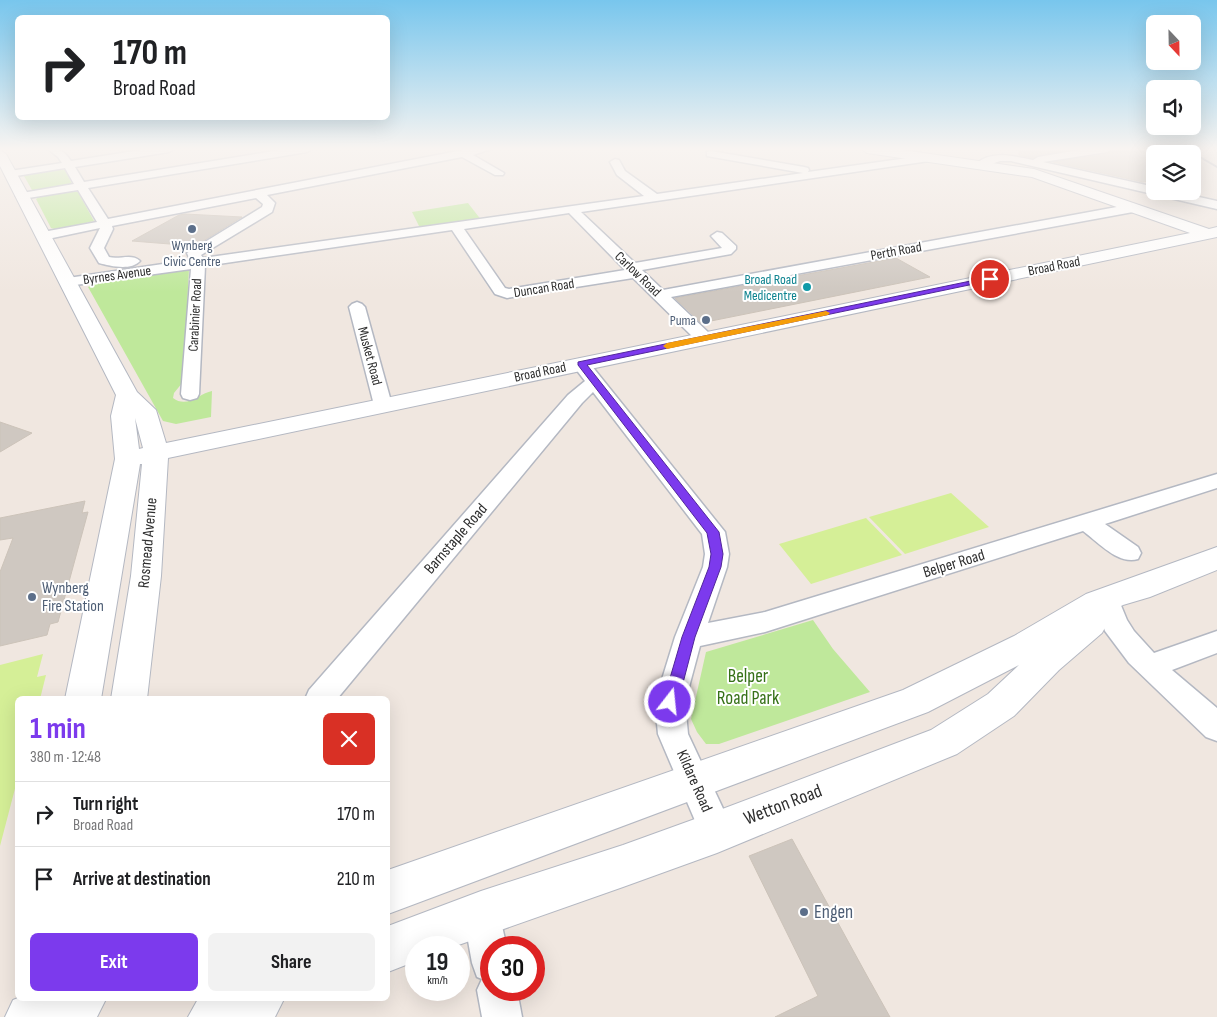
<!DOCTYPE html>
<meta charset="utf-8">
<style>
body{margin:0;font-family:"Sofia Sans Condensed",sans-serif;background:#f2f2f2;color:#202124;height:100vh;display:flex;flex-direction:column;font-size:19px;white-space:nowrap}
*{box-sizing:border-box;margin:0}
p{font-size:16px;color:#757577}
.icon{flex:none;width:28px;height:28px;fill:none;stroke:currentColor;stroke-width:2;stroke-linecap:round;stroke-linejoin:round}
.map{position:relative;flex:1;overflow:hidden}
.drawer{position:absolute;left:15px;top:696px;width:375px;height:305px;display:flex;flex-direction:column;background:#fff;border-radius:8px;box-shadow:0 5px 20px #0002}
.drawer>*{flex:none}
.hud{position:absolute;left:15px;top:15px;width:375px;height:105px;border-radius:8px;box-shadow:0 5px 20px #0002;background:#fff;color:#202124;overflow:hidden}
.needle{width:32px;rotate:158deg}
.buttons{position:absolute;left:1146px;top:15px;display:grid;gap:10px}
.buttons a{display:grid;place-items:center;width:55px;height:55px;border-radius:8px;background:#fff;box-shadow:0 5px 20px #0002;font-size:25px}
.speed{position:absolute;left:405px;top:936px;display:flex;gap:10px;font-size:25px;font-weight:700;text-align:center}
.speed>*{display:grid;place-content:center;width:65px;height:65px;border-radius:50%;background:#fff;box-shadow:0 5px 20px #0002;line-height:1}
.speed small{font-size:12px;font-weight:400}
.speed .limit{border:8px solid #d22;background:#fff;color:#111}
.pin{position:absolute;display:grid;place-items:center;width:42px;height:42px;color:#fff;margin:-21px;border:2px solid #fff;border-radius:50%;box-shadow:0 1px 5px #0007}
.me{position:absolute;width:55px;margin:-28px;rotate:16deg;stroke-linejoin:round;filter:drop-shadow(0 0 4px #0008)}
.turn{display:flex;align-items:center;gap:18px;height:105px;padding:0 15px;font-size:22px}
.turn .icon{width:65px;height:65px;stroke-width:2.5}
.turn b{display:block;font-size:35px;line-height:42px}
.round{display:grid;place-items:center;flex:none;width:52px;height:52px;border-radius:8px;background:#f2f2f2}
.headline{display:flex;align-items:center;justify-content:space-between;height:85px;padding:0 15px}
h1{font-size:30px;font-weight:700;line-height:38px;color:#7c3aed}
.button{display:flex;gap:10px;margin-top:auto;padding:10px 15px}
.button a{flex:1;height:58px;border-radius:8px;background:#7c3aed;color:#fff;font-size:20px;font-weight:700;line-height:58px;text-align:center}
.button a+a{background:#f2f2f2;color:#202124}
ul{padding:0;list-style:none}
li{display:flex;align-items:center;gap:15px;height:65px;padding:0 15px;border-top:1px solid #e0e0e0}
li div{flex:1}
li b{display:block;font-size:19px}
li em{font-style:normal}
.map>svg:first-child{display:block}
.green{fill:#bfe89b}
.pitch{fill:#d5ef97}
.building{fill:#cfc8c1;stroke:#ccc3b9}
.lines{fill:none;stroke-linecap:round;stroke-linejoin:round}
.street-casing{stroke:#b4b8c2;stroke-width:3}
.secondary-casing{stroke:#b4b8c2;stroke-width:2}
.street{fill:#fff;fill-rule:evenodd}
.secondary{fill:#fff;fill-rule:evenodd}
.rail{stroke:#a2a8b9;stroke-width:2}
.route{fill:#7c3aed;stroke:#51269a}
.slow{fill:#f59e0b}
.service-dot{fill:#5c6f8a;stroke:#fff;stroke-width:2}
.culture-dot{fill:#0f9aa8;stroke:#fff;stroke-width:2}
.labels{text-anchor:middle;dominant-baseline:central;stroke-width:4;stroke-linejoin:round;paint-order:stroke}
.far-service-label{font-size:14px;fill:#4e5e75;stroke:#fff}
.far-street-label{font-size:14px;fill:#2e2e2e;stroke:#fff}
.far-culture-label{font-size:14px;fill:#0d838f;stroke:#fff;text-anchor:end}
.street-label{font-size:16px;fill:#2e2e2e;stroke:#fff}
.service-label{font-size:16px;fill:#4e5e75;stroke:#fff;text-anchor:start}
.near-park-label{font-size:19px;fill:#367118;stroke:#fff}
.near-street-label{font-size:19px;fill:#2e2e2e;stroke:#fff}
.near-service-label{font-size:19px;fill:#4e5e75;stroke:#fff;text-anchor:start}
</style>
<div class="map">
<svg width="1217" height="1017" viewBox="0 0 1217 1017">
<rect width="100%" height="100%" fill="#f0e7e0"/>
<path class="green" d="M53,169L65,170L72,184L36,191L32,190L24,176Z
M66,191L78,192L94,221L58,230L51,228L36,199L40,196Z
M468,203L482,221L421,230L412,212Z
M189,269L183,382L174,393L173,398C187,409 200,393 212,391L211,417L176,424L163,421L88,287L99,281Z
M813,620L833,649L870,692L719,744H706L697,732L691,719L706,652Z"/>
<path class="pitch" d="M951,493L989,527L905,554L869,517Z
M866,518L902,555L811,584L779,544Z
M43,654L37,677L46,675L40,699H18L17,781L0,846V665Z"/>
<path class="building" d="M1019,150H1071L1038,155L1033,158L1019,155Z
M1114,150H1155V180L1143,182L1053,162L1107,154Z
M185,214L242,217L195,246L132,241L179,215Z
M896,258L930,277L701,323L675,298Z
M0,422L32,433L0,452Z
M85,501L82,513L88,512L58,622L50,624L47,635L0,646V572L13,538L0,540V518Z
M792,839L866,974L890,1017H775L818,996L749,856Z"/>
<g class="lines">
<defs>
<path id="street" d="M48,149C61,149 64,151 71,161L147,149H174L169,152L75,167L84,182L286,149H312L307,152L88,188L108,219L468,149H491L473,155L504,173L503,175H495L462,157L267,195L275,203L272,212L201,255L203,258L644,196L617,175L610,162L615,159L619,160L625,171L657,194L803,173L707,156V152L711,151L804,167L808,168L809,170L808,172L929,155L934,158L929,161L581,212L635,263L722,248L711,236L717,232L722,233L736,246V249L731,254L642,270L663,290L1133,204L1139,208L1133,212L671,297L710,334L712,338L710,342H698L633,278L507,298L495,294L452,230L205,266L199,394L197,398L190,400L183,398L181,394L191,269L68,286L63,285L61,282L63,279L68,278L190,260L187,253L262,207L263,204L256,198L112,226L113,229L104,248L109,257C119,260 132,253 140,261C131,271 110,266 99,263L90,248L100,228L43,240L37,236L43,232L97,222L78,190L22,199L16,196L22,193L74,184L65,168L10,177L5,174L10,171L62,163L58,157ZM569,213L625,270L509,289L505,288L464,229Z
M1085,149H1112L1107,152L1043,162L1155,187V191H1172L1217,201V209L1011,161H1000L980,168L975,165C990,150 1014,156 1033,160L1038,157Z
M357,302L362,304L365,307L392,405L390,409L383,411L376,409L374,405L349,307L352,304Z
M581,359L587,360L725,532L729,554L727,567L708,623L765,612L1217,474V488L1105,524L1138,547L1141,553L1138,559C1118,565 1098,542 1083,531L765,632L700,646L685,702L688,734L734,832L729,844L717,849L705,844L658,734L655,702L675,637L703,567L705,554L702,534L593,392L582,403L337,699H305L309,690L568,395L585,381L572,364L575,360Z
M1111,600L1120,603L1127,620L1134,631L1154,653L1217,631V653L1172,670L1217,708V741L1206,737L1129,663L1105,631L1098,610L1102,603Z
M481,895L494,900L499,913L507,948H491V990H517L522,1017H482L477,990L482,979L477,977L472,963L463,913L468,900Z"/>
<path id="secondary" d="M861,149H896L1034,169L1209,229L1217,227V237L168,458L161,576L147,699H111L131,576L142,464H140L101,699H65L115,459L111,416L116,395L0,166V150L6,154L137,392L156,410L166,443L1190,233L1032,177L867,153ZM135,418L143,448L139,449Z
M1217,547V570L1150,597L1123,605L1103,615L1107,624L1102,633L1059,670L1014,716L957,754L717,853L623,887L450,948H416V961L388,972V926L481,891L623,845L717,811L931,730L988,694L1019,665L928,712L388,914V870L903,690L1014,636L1086,594Z
M18,998V999H106L97,1017H5L13,1000Z
M198,999H284L275,1017H188Z"/>
</defs>
<use href="#street" class="street-casing"/>
<use href="#secondary" class="secondary-casing"/>
<use href="#street" class="street"/>
<use href="#secondary" class="secondary"/>
<path class="rail" d="M1173,149L1181,154
M1186,149L1217,167"/>
</g>
<linearGradient id="sky" x2="0" y2="1"><stop stop-color="#78c6ed"/><stop offset="0.51" stop-color="#f8f4f1"/><stop offset="1" stop-color="#f8f4f1" stop-opacity="0"/></linearGradient>
<rect width="1217" height="292" fill="url(#sky)"/>
<path class="route" d="M990,277L994,279L993,280L587,365L719,532L723,554L721,567L695,637L678,702L675,707L670,709L665,707L663,702L682,637L709,567L711,554L707,533L578,365V362Z"/>
<path class="slow" d="M826,311L830,313L828,315L667,349L663,346L667,343Z"/>
<g class="service-dot">
<circle cx="192" cy="229" r="5"/>
<circle cx="706" cy="320" r="5"/>
<circle cx="32" cy="597" r="5"/>
<circle cx="804" cy="912" r="5"/>
</g>
<circle class="culture-dot" cx="807" cy="287" r="5"/>
<g class="labels">
<g class="far-service-label">
<text x="192" y="245">Wynberg<tspan x="192" dy="16">Civic Centre</tspan></text>
<text x="696" y="320" text-anchor="end">Puma</text>
</g>
<g class="far-street-label">
<text transform="translate(896 251) rotate(-10)">Perth Road</text>
<text transform="translate(1054 266) rotate(-11)">Broad Road</text>
<text transform="translate(638 274) rotate(44)">Carlow Road</text>
<text transform="translate(117 275) rotate(-8)">Byrnes Avenue</text>
<text transform="translate(544 288) rotate(-9)">Duncan Road</text>
<text transform="translate(195 315) rotate(-87)">Carabinier Road</text>
<text transform="translate(370 356) rotate(75)">Musket Road</text>
<text transform="translate(540 372) rotate(-12)">Broad Road</text>
</g>
<g class="far-culture-label">
<text x="797" y="279">Broad Road<tspan x="797" dy="16">Medicentre</tspan></text>
</g>
<g class="street-label">
<text transform="translate(456 539) rotate(-49)">Barnstaple Road</text>
<text transform="translate(148 543) rotate(-85)">Rosmead Avenue</text>
<text transform="translate(954 564) rotate(-17)">Belper Road</text>
<text transform="translate(694 781) rotate(66)">Kildare Road</text>
</g>
<g class="service-label">
<text x="42" y="588">Wynberg<tspan x="42" dy="18">Fire Station</tspan></text>
</g>
<g class="near-park-label">
<text x="748" y="676">Belper<tspan x="748" dy="22">Road Park</tspan></text>
</g>
<g class="near-street-label">
<text transform="translate(783 805) rotate(-21)">Wetton Road</text>
</g>
<g class="near-service-label">
<text x="814" y="912">Engen</text>
</g>
</g>
</svg>
<div class="buttons">
<a><svg class="needle" viewBox="-14 -14 28 28"><path d="M0-13l5 13h-10z" fill="#e53935"/><path d="M0 13l5-13h-10z" fill="#757577"/></svg></a>
<a><svg class="icon" aria-label="sound" viewBox="0 0 24 24"><path d="M4 9h4l5-4v14l-5-4H4zM17 9q2 3 0 6"/></svg></a>
<a><svg class="icon" aria-label="layers" viewBox="0 0 24 24"><path d="M12 4l9 5-9 5-9-5zM3 14l9 5 9-5"/></svg></a>
</div>
<div class="speed"><div>19<small>km/h</small></div><div class="limit">30</div></div>
<div class="pin" style="left:990px;top:279px;background:#d93025"><svg class="icon" aria-label="arrive" viewBox="0 0 24 24"><path d="M6 21V4h12l-3 4 3 4H6"/></svg></div>
<svg class="me" style="left:670px;top:702px" viewBox="-20 -20 40 40"><circle r="17" fill="#7c3aed" stroke="#fff" stroke-width="3"/><path d="M0-11L8 9 0 5-8 9z" fill="#fff"/></svg>
<div class="hud">
<div class="turn"><svg class="icon" aria-label="right" viewBox="0 0 24 24"><path d="M7 20v-9h11M14 6l5 5-5 5"/></svg><div><b>170 m</b>Broad Road</div></div>
</div>
<section class="drawer">
<div class="headline"><div><h1>1 min</h1><p>380 m · 12:48</p></div><a class="round" style="background:#d93025;color:#fff"><svg class="icon" aria-label="close" viewBox="0 0 24 24"><path d="M6 6l12 12M18 6L6 18"/></svg></a></div>
<ul>
<li><svg class="icon" aria-label="right" viewBox="0 0 24 24"><path d="M7 20v-9h11M14 6l5 5-5 5"/></svg><div><b>Turn right</b><p>Broad Road</p></div><em>170 m</em></li>
<li><svg class="icon" aria-label="arrive" viewBox="0 0 24 24"><path d="M6 21V4h12l-3 4 3 4H6"/></svg><div><b>Arrive at destination</b></div><em>210 m</em></li>
</ul>
<div class="button"><a>Exit</a><a>Share</a></div>
</section>
</div>
